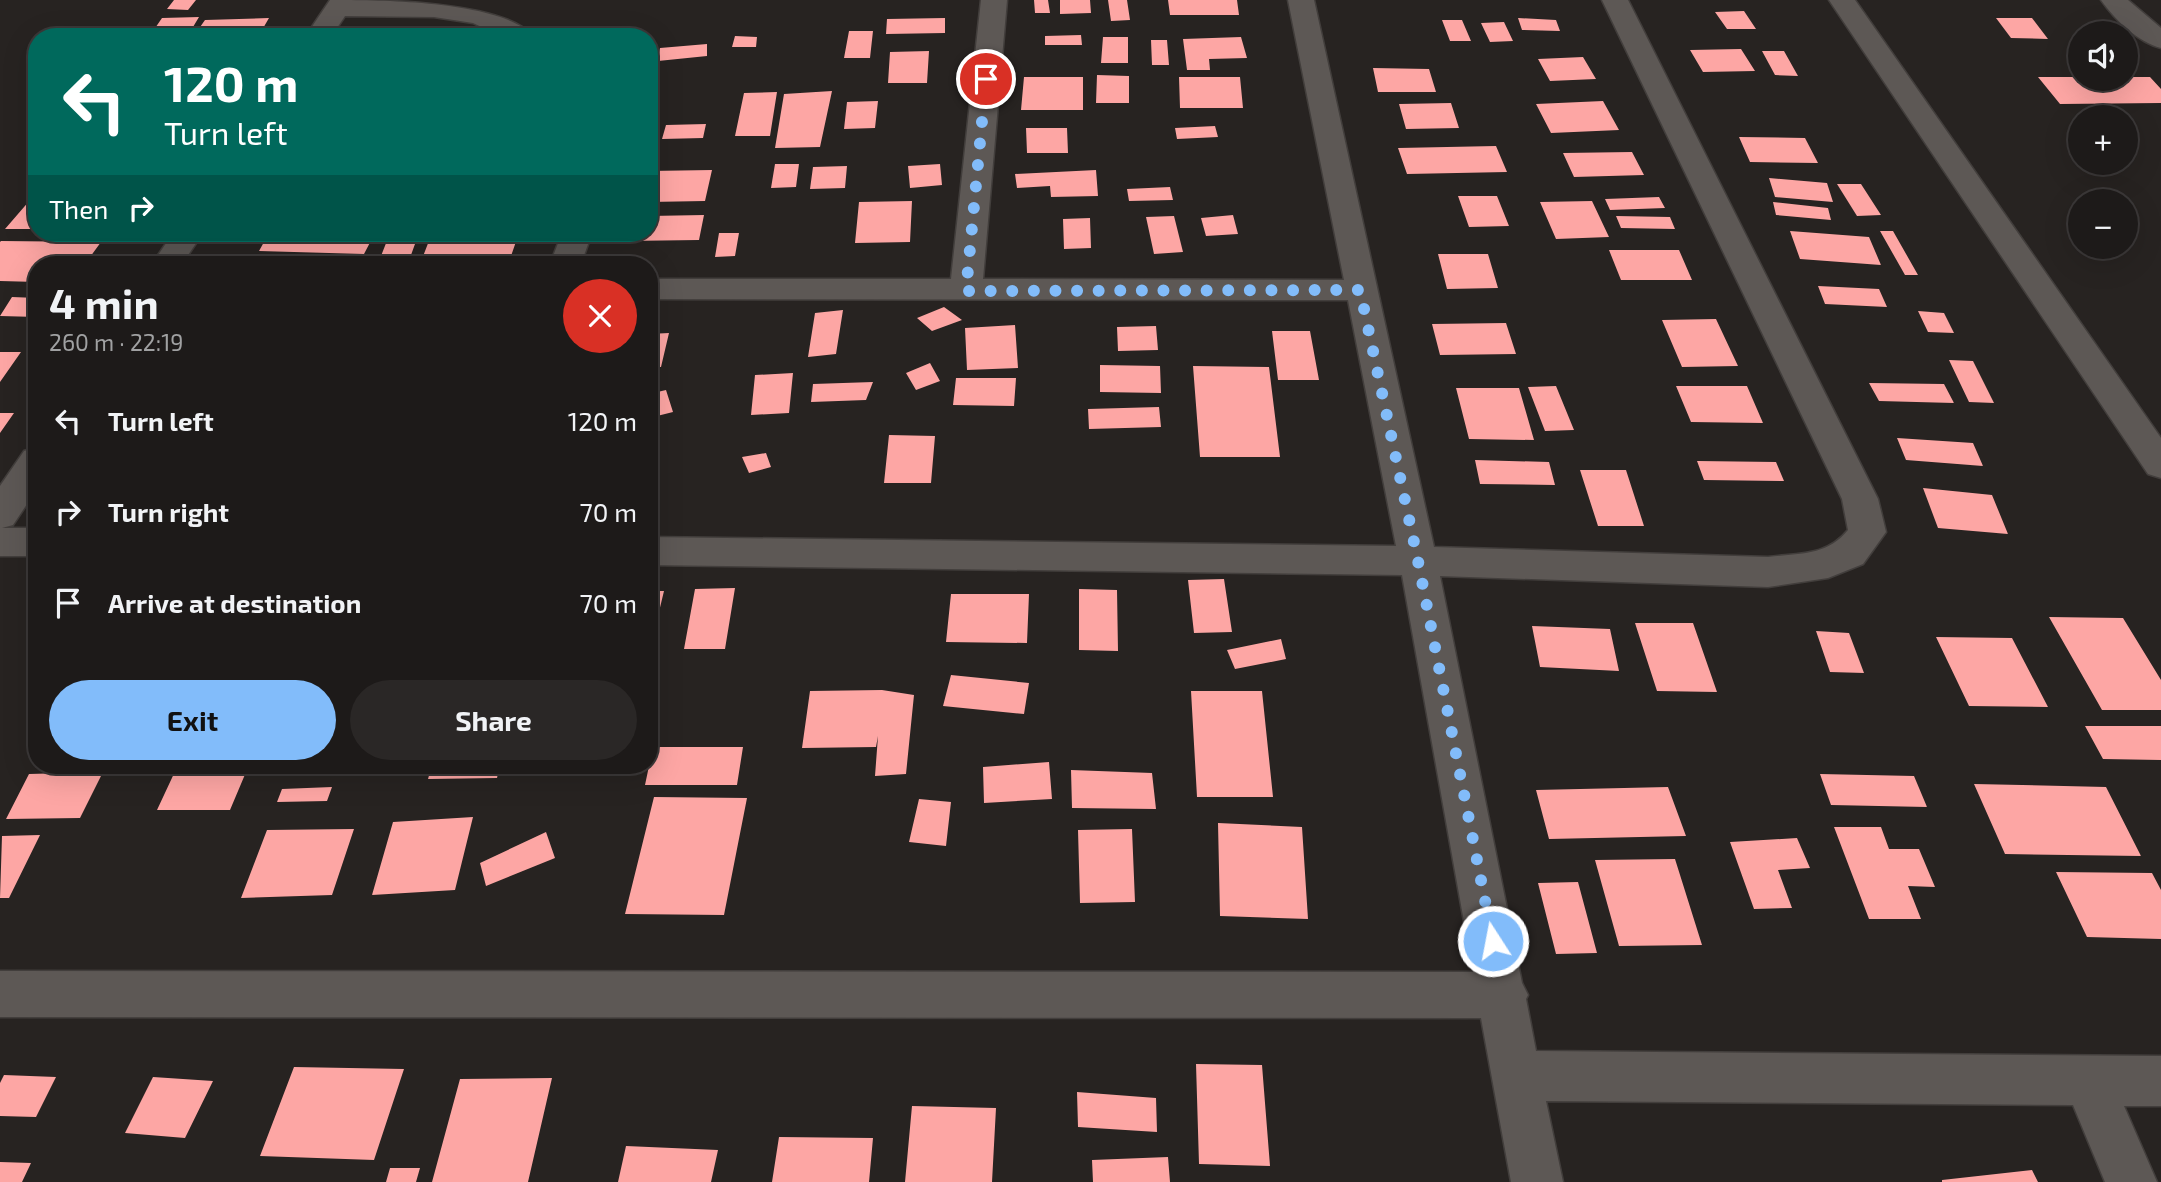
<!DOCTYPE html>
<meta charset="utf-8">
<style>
body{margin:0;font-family:"Exo 2",sans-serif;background:#2a2726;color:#f1f3f6;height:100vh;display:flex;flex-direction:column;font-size:26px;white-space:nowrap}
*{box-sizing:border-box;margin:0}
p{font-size:23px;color:#a0a1a2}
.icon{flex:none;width:38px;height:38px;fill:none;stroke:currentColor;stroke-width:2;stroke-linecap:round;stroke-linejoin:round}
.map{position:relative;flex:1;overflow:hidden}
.panel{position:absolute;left:28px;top:256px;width:630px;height:518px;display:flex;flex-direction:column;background:#1d1a19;border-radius:28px;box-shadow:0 7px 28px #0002,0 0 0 2px #3b3838}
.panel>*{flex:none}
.top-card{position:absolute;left:28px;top:28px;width:630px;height:214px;border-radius:28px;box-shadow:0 7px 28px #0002,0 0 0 2px #3b3838;background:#00695c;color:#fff;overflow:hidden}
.fabs{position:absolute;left:2068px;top:21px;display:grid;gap:14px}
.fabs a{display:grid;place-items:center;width:70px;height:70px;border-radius:50%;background:#1d1a19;box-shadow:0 7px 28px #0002,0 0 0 2px #3b3838;font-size:35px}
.pin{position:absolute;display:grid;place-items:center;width:60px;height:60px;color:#fff;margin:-30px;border:4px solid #fff;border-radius:50%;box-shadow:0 2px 7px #0007}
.me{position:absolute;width:77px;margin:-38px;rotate:349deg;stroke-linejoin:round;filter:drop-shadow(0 0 5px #0008)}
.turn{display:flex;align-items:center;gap:24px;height:147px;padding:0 21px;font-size:32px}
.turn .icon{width:91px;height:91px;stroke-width:2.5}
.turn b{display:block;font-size:49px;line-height:60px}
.then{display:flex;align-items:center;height:66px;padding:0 21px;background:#0003;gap:14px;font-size:26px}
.round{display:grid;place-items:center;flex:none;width:74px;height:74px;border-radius:37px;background:#2a2726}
.summary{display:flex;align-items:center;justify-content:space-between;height:119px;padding:0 21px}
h1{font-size:42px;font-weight:700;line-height:52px}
.action{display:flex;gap:14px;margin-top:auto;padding:14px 21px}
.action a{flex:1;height:80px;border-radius:42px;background:#82bcfa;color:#111;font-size:28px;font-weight:700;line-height:80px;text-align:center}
.action a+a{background:#2a2726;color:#f1f3f6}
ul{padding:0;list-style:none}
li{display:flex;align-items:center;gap:21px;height:91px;padding:0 21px}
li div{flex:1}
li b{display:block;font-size:26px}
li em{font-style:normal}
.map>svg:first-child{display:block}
.building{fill:#fda6a4}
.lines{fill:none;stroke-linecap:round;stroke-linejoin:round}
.minor-casing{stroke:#423e3c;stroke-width:3}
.minor{fill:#5d5855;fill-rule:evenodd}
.route{stroke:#82bcfa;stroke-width:12;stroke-dasharray:0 21.6}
</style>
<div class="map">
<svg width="2161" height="1182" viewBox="0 0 2161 1182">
<rect width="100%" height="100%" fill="#272321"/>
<path class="building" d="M174,0H196L188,10L167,9Z
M1034,0H1048L1050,13H1035Z
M1060,0H1090L1091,13L1060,14Z
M1108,0H1127L1130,20L1111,21Z
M1168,0H1237L1239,15H1170Z
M1744,11L1756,29H1727L1715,12Z
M199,17L187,37H149L162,18Z
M269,18L258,37H193L205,20Z
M945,18V33L886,34L887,19Z
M1518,18L1556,20L1560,31L1522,30Z
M1996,18H2032L2048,39L2011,38Z
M1442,20H1462L1471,41H1450Z
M1504,22L1513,41L1490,42L1481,23Z
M394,31H439L436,37H390Z
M849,31H873L870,58H844Z
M1081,35L1082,45H1045V36Z
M735,36L757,37L756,47H732Z
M1103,37H1128V63H1101Z
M1241,37L1247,58L1209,59L1210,70H1187L1183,39Z
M1151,40H1167L1169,65H1152Z
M707,44V56L658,61L660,48Z
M1741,49L1755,71L1703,72L1690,50Z
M929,51L927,83H888L890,52Z
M1762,51H1784L1798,76L1775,75Z
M1583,57L1596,79L1550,81L1538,59Z
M1373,68L1429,69L1436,92H1378Z
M1097,75L1129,76V103H1096Z
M1024,77H1083V110H1021Z
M1179,77H1240L1243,108H1180Z
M2038,77H2150L2161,89V103L2060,104Z
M832,91L820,147L775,148L784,94Z
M777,92L770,136H735L744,93Z
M878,101L875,128L844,129L847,102Z
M1603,101L1619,130L1551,133L1536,104Z
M1451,103L1459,128L1406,129L1399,104Z
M706,124L703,138L662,139L666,125Z
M1215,126L1218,137L1177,139L1175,128Z
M1026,128H1067L1068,153H1027Z
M1739,137L1805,138L1818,163L1750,162Z
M1496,146L1507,172L1407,174L1398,148Z
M1632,152L1644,175L1574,177L1563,153Z
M775,164H799L796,187L771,188Z
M940,164L942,185L910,188L908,166Z
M847,166L845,188L810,189L813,167Z
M712,170L705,201L649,202V171Z
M1096,170L1098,196L1051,197L1050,186L1017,188L1015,174Z
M1769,178L1827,183L1833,202L1775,197Z
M1837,184H1861L1881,215L1857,216Z
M1170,187L1173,200L1129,201L1127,189Z
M37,192V229H5Z
M1458,196H1497L1509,226L1469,227Z
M1659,197L1665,208L1610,210L1605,199Z
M912,201L910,242L855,243L859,202Z
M1592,201L1609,237L1556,239L1540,202Z
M1773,202L1828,208L1831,220L1776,215Z
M704,215L699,240L625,241L628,233H649V216Z
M1233,215L1238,234L1206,236L1201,218Z
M1174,216L1183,252L1154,254L1146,217Z
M1616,216L1670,217L1675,229L1621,228Z
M1090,218L1091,248L1064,249L1063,219Z
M1790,231L1869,237L1881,265L1800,259Z
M1880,231H1893L1918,275H1905Z
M269,233H375L364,254L259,251Z
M390,233H419L411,255L381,256Z
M432,233H519L511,256L422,259Z
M719,233H739L735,256L715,257Z
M0,242L1,241L101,242L85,264H37V282L0,281Z
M1609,250H1679L1692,280H1621Z
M1438,254H1488L1498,288L1447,289Z
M1818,286L1879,289L1887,307L1825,304Z
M12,297L37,298V317L0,316Z
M944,307L962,320L932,331L917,318Z
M843,310L836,354L808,357L815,313Z
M1918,311L1944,313L1954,333L1928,332Z
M1716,319L1738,366L1682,367L1662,320Z
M1506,323L1516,354L1440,355L1432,324Z
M1015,325L1018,368L967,370L965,328Z
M1156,326L1158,350L1118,351L1117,327Z
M1272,331H1310L1319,380H1278Z
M669,333L661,367H649V334Z
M0,352H21L0,382Z
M1949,360L1973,361L1994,403L1969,402Z
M930,363L940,381L916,390L906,373Z
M1100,365L1160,366L1161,393L1100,392Z
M1193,366L1269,367L1280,457H1200Z
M793,373L789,413L751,415L755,375Z
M956,378H1016L1014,406L953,405Z
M873,382L866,400L811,402L813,384Z
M1869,383L1944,384L1954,403L1879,401Z
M1556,386L1574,430L1545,431L1528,387Z
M1676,386H1747L1763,423L1691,422Z
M1456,388H1519L1534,440L1469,439Z
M666,390L673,412L649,418V394Z
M1159,407L1161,427L1089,429L1088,409Z
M0,413H14L0,433Z
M889,435L935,436L931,483H884Z
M1897,438L1973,443L1983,466L1906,460Z
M766,453L771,467L749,473L742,457Z
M1475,460L1549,462L1555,485L1480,484Z
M1697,461L1776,462L1784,481L1704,480Z
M1580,470H1626L1644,526H1598Z
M1923,488L1992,495L2008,534L1938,528Z
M1224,579L1232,632L1194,633L1188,580Z
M735,588L725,649H684L695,589Z
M1079,589L1117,590L1118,651L1079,650Z
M649,591H664L650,649H649Z
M951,594H1029L1027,643L946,642Z
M2049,617L2123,618L2161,680V710H2102Z
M1635,623H1693L1717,692L1657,691Z
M1532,626L1610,629L1619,671L1540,667Z
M1816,631L1849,633L1864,673L1830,672Z
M1936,637L2012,638L2048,707L1969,706Z
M1281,639L1286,659L1235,669L1227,650Z
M951,675L1029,683L1024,714L943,706Z
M882,690L914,695L906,774L875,776L878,736L876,747L802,748L810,691Z
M1191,691H1262L1273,797H1197Z
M2085,726H2161V760L2103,759Z
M653,747H743L737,785H645Z
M1049,762L1052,799L984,803L983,767Z
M178,765H249L230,810H157Z
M432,765H500L497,778L428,779Z
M1071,770L1152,773L1156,809L1072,808Z
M103,772L80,818L6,819L29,774Z
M1820,774L1914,776L1927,807L1831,805Z
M1974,784L2106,787L2141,856L2005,854Z
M332,787L327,801L277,802L282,789Z
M1668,787L1686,836L1549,839L1536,790Z
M654,797L747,798L724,915L625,914Z
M919,799L951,802L946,846L909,842Z
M473,817L455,890L372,895L393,822Z
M1218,823L1302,827L1308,919L1220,916Z
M1834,827H1881L1889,849H1919L1935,887L1908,886L1921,919H1869Z
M354,829L332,895L241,898L267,830Z
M1132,829L1135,902L1080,903L1078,830Z
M546,832L555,858L486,886L480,863Z
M40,835L9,898H0L2,836Z
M1797,838L1810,868L1778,870L1792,908L1754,909L1730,842Z
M1675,859L1702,945L1619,946L1595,860Z
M2056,872L2152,873L2161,890V939L2087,937Z
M1578,882L1597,953L1556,954L1538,883Z
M1196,1064L1262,1065L1270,1166L1199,1164Z
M294,1067L404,1069L374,1160L260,1156Z
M4,1075L56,1077L36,1117L0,1116V1083Z
M153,1077L213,1081L185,1138L125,1133Z
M552,1078L528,1182H432L460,1079Z
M1077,1092L1156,1098L1157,1132L1078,1127Z
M912,1106L996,1108L992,1182H905Z
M779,1137L873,1138L869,1182H772Z
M626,1146L718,1150L711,1182H618Z
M1168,1157L1170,1182H1093L1092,1160Z
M0,1162L31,1163L22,1182H0Z
M390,1168H420L416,1182H386Z
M2032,1170L2038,1182H1942V1180Z"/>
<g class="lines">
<defs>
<path id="minor" d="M330,0C375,0 504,0 534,37H503L473,23L434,17L345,16L331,37H305Z
M981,0H1007L983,279L1344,280L1288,0H1314L1434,547L1768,557C1800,553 1827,556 1848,530L1842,499L1602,0H1628L1878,499L1886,532L1863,564L1828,578L1768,587L1440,576L1522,983L1528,995L1526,999L1536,1051L2161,1056V1106H2124L2157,1182H2105L2073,1105L1546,1101L1563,1182H1511L1481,1018L0,1017V971L1473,972L1402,575L649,565V537L1396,546L1348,300L649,299V279H951Z
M1829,0H1855L2161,438V478L2148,474Z
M2101,0H2128L2161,28V48C2138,42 2115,20 2101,0Z
M173,233H203L182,264H152Z
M562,233H592L581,264H550Z
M37,447V489L13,525L2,528H37V556H0V486L24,451Z"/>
</defs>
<use href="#minor" class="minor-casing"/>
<use href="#minor" class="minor"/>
</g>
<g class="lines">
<path class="route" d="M986,79L966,291L1360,290L1418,561L1493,941"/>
</g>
</svg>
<div class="fabs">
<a><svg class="icon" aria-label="sound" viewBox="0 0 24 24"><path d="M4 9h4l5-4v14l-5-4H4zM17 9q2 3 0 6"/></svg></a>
<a>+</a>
<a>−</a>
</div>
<div class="pin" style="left:986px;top:79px;background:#d93025"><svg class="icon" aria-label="arrive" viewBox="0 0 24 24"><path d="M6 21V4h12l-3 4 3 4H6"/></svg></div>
<svg class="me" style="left:1493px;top:941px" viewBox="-20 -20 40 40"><circle r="17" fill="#82bcfa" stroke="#fff" stroke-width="3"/><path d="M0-11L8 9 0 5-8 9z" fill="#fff"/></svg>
<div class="top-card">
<div class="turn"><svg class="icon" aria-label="left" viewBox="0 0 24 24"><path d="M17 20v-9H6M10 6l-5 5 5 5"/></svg><div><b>120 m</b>Turn left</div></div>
<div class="then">Then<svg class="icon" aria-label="right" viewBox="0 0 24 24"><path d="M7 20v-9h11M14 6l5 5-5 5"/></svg></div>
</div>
<section class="panel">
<div class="summary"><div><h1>4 min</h1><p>260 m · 22:19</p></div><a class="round" style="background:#d93025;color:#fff"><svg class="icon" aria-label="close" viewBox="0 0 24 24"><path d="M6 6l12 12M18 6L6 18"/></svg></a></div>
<ul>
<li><svg class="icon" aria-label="left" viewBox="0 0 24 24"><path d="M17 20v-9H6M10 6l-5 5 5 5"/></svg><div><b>Turn left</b></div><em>120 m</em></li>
<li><svg class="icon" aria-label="right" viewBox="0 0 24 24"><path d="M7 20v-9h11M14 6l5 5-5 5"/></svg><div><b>Turn right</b></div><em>70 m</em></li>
<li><svg class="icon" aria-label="arrive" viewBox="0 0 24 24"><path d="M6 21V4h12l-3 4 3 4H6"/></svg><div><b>Arrive at destination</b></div><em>70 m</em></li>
</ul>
<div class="action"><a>Exit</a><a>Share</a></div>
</section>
</div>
